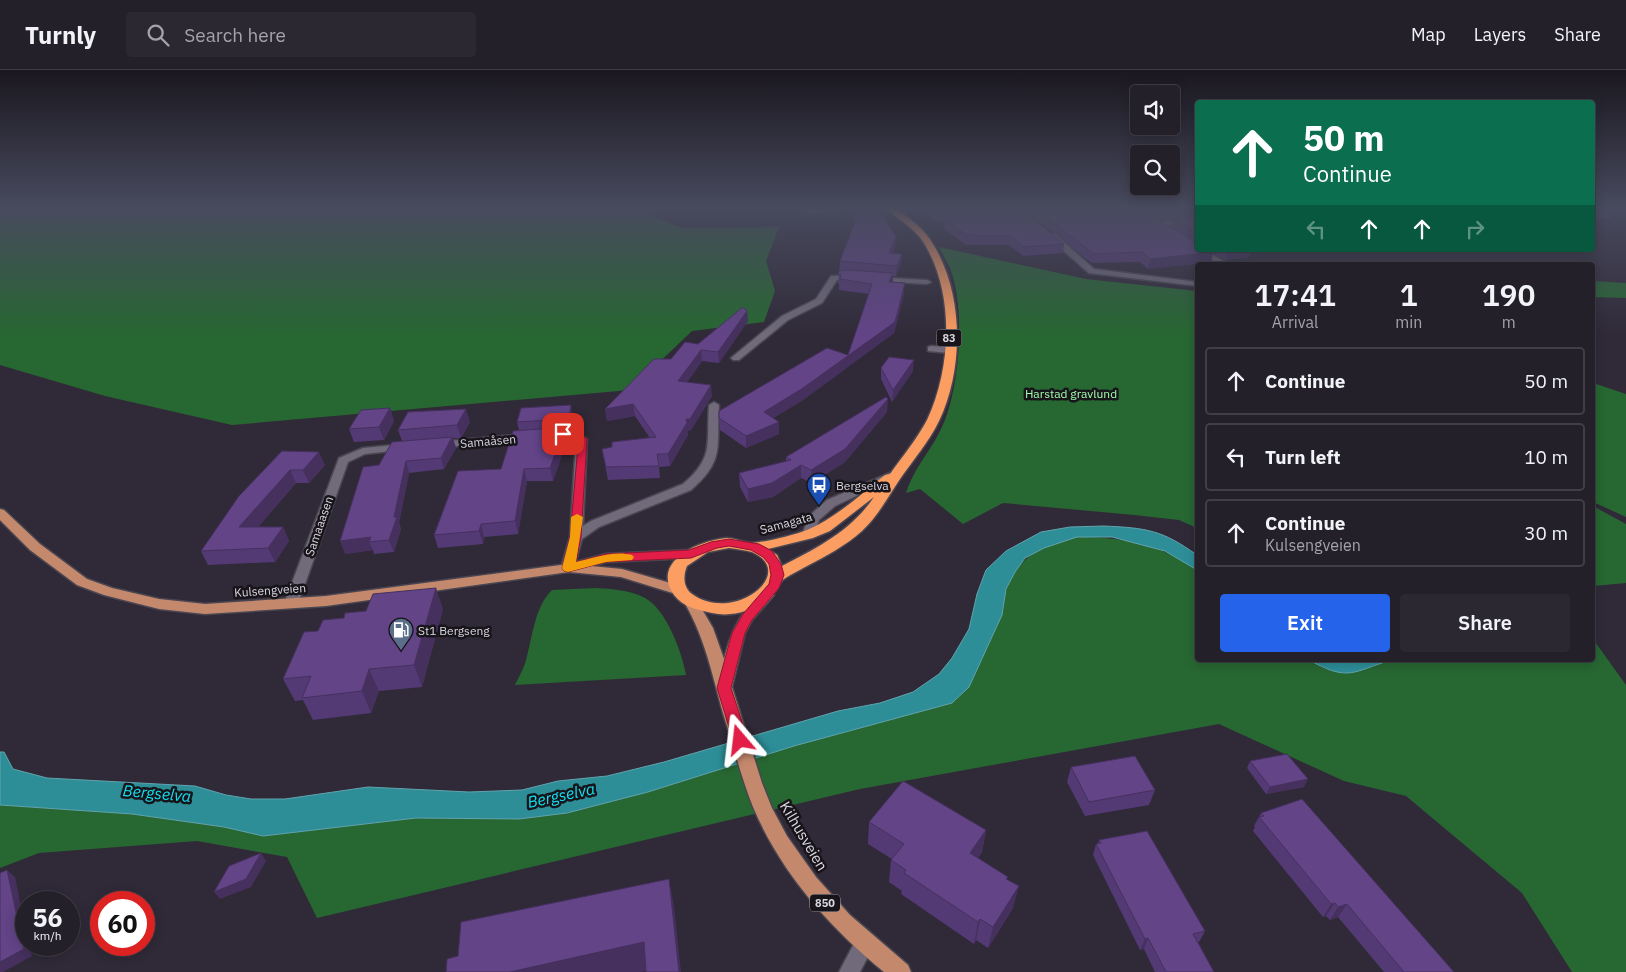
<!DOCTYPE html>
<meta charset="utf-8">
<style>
body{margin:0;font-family:"IBM Plex Sans",sans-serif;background:#2c2832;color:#f1f3f6;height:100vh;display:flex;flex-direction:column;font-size:19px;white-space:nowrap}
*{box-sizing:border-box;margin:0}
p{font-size:16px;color:#a3a3a8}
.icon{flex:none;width:28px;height:28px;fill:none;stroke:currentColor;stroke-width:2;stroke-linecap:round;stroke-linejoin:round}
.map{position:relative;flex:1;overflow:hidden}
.details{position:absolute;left:1195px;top:192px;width:400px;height:400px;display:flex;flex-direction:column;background:#24202a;border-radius:5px;box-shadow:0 2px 12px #0003,0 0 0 1px #413e47}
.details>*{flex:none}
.top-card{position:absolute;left:1195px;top:30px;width:400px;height:152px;border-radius:5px;box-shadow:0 2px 12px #0003,0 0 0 1px #413e47;background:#0b6e4f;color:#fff;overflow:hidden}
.controls{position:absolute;left:1130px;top:15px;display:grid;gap:10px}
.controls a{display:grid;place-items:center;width:50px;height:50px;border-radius:5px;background:#24202a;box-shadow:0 2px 12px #0003,0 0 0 1px #413e47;font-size:25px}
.speed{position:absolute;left:15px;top:821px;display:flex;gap:10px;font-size:25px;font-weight:700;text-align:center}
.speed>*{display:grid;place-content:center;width:65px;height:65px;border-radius:50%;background:#24202a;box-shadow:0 2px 12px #0003,0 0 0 1px #413e47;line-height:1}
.speed small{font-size:12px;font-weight:400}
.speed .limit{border:8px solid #d22;background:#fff;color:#111}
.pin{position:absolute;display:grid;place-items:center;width:42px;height:42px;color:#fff;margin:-21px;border-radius:10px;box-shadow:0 2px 8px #0006}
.me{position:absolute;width:55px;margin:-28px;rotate:343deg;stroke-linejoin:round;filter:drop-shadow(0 0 4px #0008)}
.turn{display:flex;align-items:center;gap:18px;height:105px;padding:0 25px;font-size:22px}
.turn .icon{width:65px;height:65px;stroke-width:2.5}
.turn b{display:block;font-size:35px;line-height:42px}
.lanes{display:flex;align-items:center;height:48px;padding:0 25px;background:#0003;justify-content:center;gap:25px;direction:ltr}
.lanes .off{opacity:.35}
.eta{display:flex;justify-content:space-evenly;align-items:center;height:85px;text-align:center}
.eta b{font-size:30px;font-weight:600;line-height:35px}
.action{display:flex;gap:10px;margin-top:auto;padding:10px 25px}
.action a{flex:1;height:58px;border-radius:5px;background:#2563eb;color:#fff;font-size:20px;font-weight:600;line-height:58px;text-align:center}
.action a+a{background:#2c2832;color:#f1f3f6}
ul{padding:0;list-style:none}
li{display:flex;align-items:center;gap:15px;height:68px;margin:0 10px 8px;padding:0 15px;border:2px solid #413e47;border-radius:5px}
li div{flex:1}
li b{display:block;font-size:19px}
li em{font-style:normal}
header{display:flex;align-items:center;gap:30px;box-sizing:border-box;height:70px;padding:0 25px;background:#24202a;border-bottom:1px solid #413e47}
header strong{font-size:24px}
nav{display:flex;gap:28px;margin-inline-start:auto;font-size:18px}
.search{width:350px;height:45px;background:#2c2832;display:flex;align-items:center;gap:12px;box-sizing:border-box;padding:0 18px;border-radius:5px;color:#a3a3a8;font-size:19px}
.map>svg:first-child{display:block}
.green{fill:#276732}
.water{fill:#2d8e98;stroke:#61a4ae}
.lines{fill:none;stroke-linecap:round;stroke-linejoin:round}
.minor-casing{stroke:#4a4651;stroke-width:3}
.major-casing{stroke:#4a4651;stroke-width:3}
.highway-casing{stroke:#4a4651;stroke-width:3}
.minor{fill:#706a7a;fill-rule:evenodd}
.major{fill:#c4896c;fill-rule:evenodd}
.highway{fill:#fc9d62;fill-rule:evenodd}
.wall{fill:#543a74;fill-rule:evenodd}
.shaded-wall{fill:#45305e}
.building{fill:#624487;stroke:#45305e}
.route{fill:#e11d48;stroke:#92132f}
.slow{fill:#f59e0b}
.labels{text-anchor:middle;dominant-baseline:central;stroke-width:5;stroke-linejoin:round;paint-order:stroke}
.shield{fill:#17141a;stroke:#a09ca5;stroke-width:1}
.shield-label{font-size:11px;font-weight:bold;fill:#dad7e0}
.park-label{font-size:12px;fill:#a2fdac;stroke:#17141a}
.street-label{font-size:12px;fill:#dad7e0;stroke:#17141a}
.poi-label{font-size:12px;fill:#dad7e0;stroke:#17141a;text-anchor:start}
.near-street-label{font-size:15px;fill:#dad7e0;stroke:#17141a}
.near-water-label{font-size:16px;font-style:italic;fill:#12e1f2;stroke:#17141a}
</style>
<header>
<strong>Turnly</strong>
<div class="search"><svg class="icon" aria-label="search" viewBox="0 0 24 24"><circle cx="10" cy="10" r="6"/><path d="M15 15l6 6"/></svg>Search here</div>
<nav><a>Map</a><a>Layers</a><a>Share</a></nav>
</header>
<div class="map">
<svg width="1626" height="902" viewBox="0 0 1626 902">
<rect width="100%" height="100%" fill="#302a38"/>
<path class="green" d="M0,139H635L682,158L779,157L766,191L775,221L764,252L692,261L630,320L232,355L105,326L0,295Z
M939,177L1086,209L1197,221V458L1179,450L1134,445L1003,433L963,454L920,419L906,423C915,396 929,384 941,359C960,321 966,238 950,198C947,191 942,184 939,177Z
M1592,211L1626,213V228L1593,227Z
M1593,313L1626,324V447L1593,432Z
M1593,436L1626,454V513L1593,516Z
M1077,467C1122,467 1161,474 1197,500L1198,590H1309L1326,599L1391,590H1592L1593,569L1626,615V902H1572L1522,823L1406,726L1344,711L1219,654L860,719L317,848L287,787L197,771L39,783L0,798V735L132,744L224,757L263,766L416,748L519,749L567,743L648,722L794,676L903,646L969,617C979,593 991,571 1001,547C1005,538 1003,527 1007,518C1019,486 1045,472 1077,467Z
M596,518C612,519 630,520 645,528C666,539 682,582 686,605L515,615C519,607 524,598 526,590C533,566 534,538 552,520Z"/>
<path class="water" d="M1104,456C1147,458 1162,460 1197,485V500L1165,481L1112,467H1077L1044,478L1025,488L1015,502L1006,519L1002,545L969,617L952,633L794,676L648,722L567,743L519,749L416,748L263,766L224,757L132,744L0,735V682H4L13,699L47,708L195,716L226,725L251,729H285L368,717L469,722L522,720L558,711L607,706L664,692L838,641L880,633L913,622L939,604L952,588L969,559L977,524L986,500L1006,481L1041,462L1070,457Z
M1309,590H1391C1352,602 1349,612 1309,590Z"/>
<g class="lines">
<defs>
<path id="minor" d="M802,139H837L814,144Z
M895,139H921L918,141L893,142V140Z
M1198,150V154L1156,156L1153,154L1156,152Z
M1049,164H1055L1094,199L1198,212V216L1089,203L1049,168Z
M1198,178V180H1205L1230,195H1220L1197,182Z
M855,205H858V209L837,210L822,233L788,250L739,290H733L731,288L782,246L816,229L831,206Z
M874,207L927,210L931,212L927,214L877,211L873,209Z
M931,276L949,277L954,280L949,283L928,281V277Z
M714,332L719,335C716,376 726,390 691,420L599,457L582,469L573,501H563L561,498L570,467L576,370L570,367H548L547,365L548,363L572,361L587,369L583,456L591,451L683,414C715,387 706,373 709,335Z
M527,364L532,367L531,369L437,378L431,375L437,372Z
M405,374L409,375L411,377L409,379L365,384L348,392L298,534L296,537H286L284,534L339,388L363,378Z
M890,403L896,406L894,408L835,436L819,450L813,468H803L802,465L809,446L827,430Z
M865,863L872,866L875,873L860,902H839L858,866Z"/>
<path id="major" d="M0,439L4,440L40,474L87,509L112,518L159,529L205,534L326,526L568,494L606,484L691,480L698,484L691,488L606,492L591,496L622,499L684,517L686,520L684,523L679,525L621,507L569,502L326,536L205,544L159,539L104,525L77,515L30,480L0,450Z
M767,520L772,522L774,525L752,550L745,563L732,617L762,713L772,738L787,766L816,807L850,845L908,895L911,902H884C830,858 781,803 753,737C742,709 734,679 725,650C713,609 706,569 684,532L686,529H696L713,558L724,589C730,567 736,550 752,533C757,528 760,522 767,520Z"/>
<path id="highway" d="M888,139H897C908,148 921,156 929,168C964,218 965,297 939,351C929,372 913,390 900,409C888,427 878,446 862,461C845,476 826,486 807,496C800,500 791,504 784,509C780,511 779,518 775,522C759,539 735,548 712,543C698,540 683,537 674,525C650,491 700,470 727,468C735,468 744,473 752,473C766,472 794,465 807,460C836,448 861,424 885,405L890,404C902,387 917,369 927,350C952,297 955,220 922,170C913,157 898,150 888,139ZM874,427C851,461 817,478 782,496L777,485L768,479L813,468L830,461ZM729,478C736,479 745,480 752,482C799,503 733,554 692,524C683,517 683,506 687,496L708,482Z"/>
</defs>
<use href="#minor" class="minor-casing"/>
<use href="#major" class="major-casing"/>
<use href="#highway" class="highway-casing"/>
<use href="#minor" class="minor"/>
<use href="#major" class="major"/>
<use href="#highway" class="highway"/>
</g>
<path class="wall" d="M850,139H879L896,176L893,184H902L901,194L896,206H893V212L904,223L894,263L803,330L773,348L779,352V364L746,378L720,360L719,348L848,285L869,224L839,220V214H838L840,191L856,150Z
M922,139H1022L1064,174L1063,183L1023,186L1009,175H966L946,160L942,152H937L922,141Z
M1022,139H1198V180H1251L1249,187L1225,190L1213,183L1211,192L1148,199L1140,192L1092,193ZM1158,150H1172L1171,157Z
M1592,139H1626V143L1614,141L1610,149L1598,147L1592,158Z
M747,241L748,251L719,293L702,291L687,312L712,326L691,360L688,361V365L670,396L659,397L660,408L608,410L602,379L612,377L650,368L635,346L607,351L605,339L671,289L698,274Z
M881,298L913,301L892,332L881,309Z
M390,338L394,351L384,370L354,372L349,359Z
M887,342L845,392L812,413L801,408L773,427L748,432L740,417L739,403L786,391V387Z
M573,346L571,360H568L570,369L568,385H562L553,411H527L518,464L484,467L483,474L438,478L434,465L501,399L519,360L517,352Z
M470,352L461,368H453L456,378L444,399L409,403L399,453L401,459L394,482L374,484L373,480L345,484L379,395L402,371L398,360Z
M282,381L325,395L309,413H296L258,457H283L289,471L275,492L208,495L201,481Z
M443,539L422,617L379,621L371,643L313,650L303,630L295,631L283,609Z
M1250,691L1304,717L1266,724L1247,698Z
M1071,697L1155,720L1149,735L1085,746L1067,712Z
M1261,743L1454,902H1384L1338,847L1330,850L1326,846L1323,847L1253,761L1255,757L1254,756Z
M869,752L986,760L982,782L978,788L1007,809L1013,838L988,878L976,870L974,874L901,824L902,821L889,812L891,790L892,789L868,774Z
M1099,770L1205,861L1199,872H1198L1214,902H1155L1144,879L1140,880L1093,785L1096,774H1098Z"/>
<path class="shaded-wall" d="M896,167V176L889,193V183Z
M1233,180H1251L1249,187L1225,190L1228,181Z
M1213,182L1211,192L1148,199L1150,189Z
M902,184L901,194L896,206L897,196Z
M893,203V213L889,212Z
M905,213L904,223L894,263L803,330L764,354V342L803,318L895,252Z
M747,241L748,251L719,293L718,282Z
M701,280L702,291L680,323L678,311Z
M914,290L913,301L892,332L893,320Z
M711,315L712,326L691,360L688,361V365L670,396L668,384L686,349Z
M888,329L887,342L845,392L812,413L811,400Z
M633,334L635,346L607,351L605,339Z
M571,335L573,346L571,360L569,349Z
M390,338L394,351L384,370L379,357Z
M466,339L470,352L461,368L457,355Z
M779,352V364L746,378V366Z
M567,357L570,369L568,385L565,372Z
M452,367L456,378L444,399L441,388Z
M559,373L562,385L553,411L550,398Z
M319,382L325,395L309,413L303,400Z
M406,391L409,403L399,453L401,459L394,482L389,470Z
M801,395V408L773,427L748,432V419Z
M524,399L527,411L518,464L515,451Z
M290,400L296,413L246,471L239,457Z
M481,454L484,467L483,474L479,461Z
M283,457L289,471L275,492L268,478Z
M371,467L369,472L373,480L345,484L340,471Z
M436,518L443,539L422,617L414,595Z
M369,599L379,621L371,643L362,621Z
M1308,709L1304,717L1266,724L1270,717Z
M986,760L982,782L966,805L970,783Z
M261,783L266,791L251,817L220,829L214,822Z
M7,800L15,807L26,861V875H29L32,886L3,902H0V892Z
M669,809L674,837L681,902H679Z
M1019,816L1013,838L988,878L993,857Z
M1335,833L1326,846L1323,847L1331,834Z
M1347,834L1338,847L1330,850L1338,837Z
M980,849L976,870L974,874L978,852Z
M1148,868L1144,879L1140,880L1145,869Z
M644,872L650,900L641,902H510Z"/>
<path class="building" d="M855,139H879L896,167L889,183L902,184L897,196L840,191L858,144Z
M932,139H1022L1064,174L1024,177L1010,166L967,165L947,151L942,144H938Z
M1035,139H1139L1198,173V180H1210L1213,182L1150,189L1142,182L1094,184Z
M1155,139H1198V140L1160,141Z
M1592,142L1599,146H1592Z
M1198,147V162L1173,149Z
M847,200L893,203L889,212L905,213L895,252L803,318L764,342L779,352L746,366L719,348V341L827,278L848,285L872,214L840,209L841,204H838L839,201Z
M743,237L747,241L718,282L701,280L678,311L711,315L690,349H686L687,353L668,384H657L659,396L606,397L602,379L612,377V372L656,367L633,334L605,339L654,289H671L685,272L698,274Z
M889,287L914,290L893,320L881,298Z
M886,327L888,329L845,379L811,400L801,395L772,413L748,419L739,403L791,390L786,387Z
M571,335L569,349L517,352L521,338Z
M390,338L379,357L349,359L361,340Z
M466,339L457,355L398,360L408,342Z
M567,357L565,372L559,373L550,398L524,399L515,451L481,454L479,461L434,465L458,401L501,399L513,361Z
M452,367L441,388L406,391L394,447H397L389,470L369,472L371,467L340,471L363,397L379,395L392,372Z
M282,381L319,382L303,400H290L239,457H283L268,478L201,481L239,426Z
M436,518L414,595L369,599L362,621L302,628L311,606L283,609L304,562L318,561L323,550L344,548L345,543L366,541L373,524Z
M1287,684L1308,709L1270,717L1250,691Z
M1135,686L1155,720L1089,732L1071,697Z
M903,711L986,760L970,783L1008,807L1006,809L1019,816L993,857L980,849L978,852L904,803L906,800L891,790L904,774L869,752Z
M1302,729L1454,902H1404L1347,834L1338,837L1335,833L1331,834L1259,747L1264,746L1261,743Z
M1147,761L1205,861L1193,864L1214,902H1166L1148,868L1145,869L1096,774L1101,773L1099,770Z
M261,783L246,809L214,822L229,796Z
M7,800L24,879L0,892V803Z
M669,809L679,902H646L644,872L510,902H446L447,889L458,886L461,852Z"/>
<linearGradient id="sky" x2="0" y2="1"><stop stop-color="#1a171f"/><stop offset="0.52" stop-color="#484a5e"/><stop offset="1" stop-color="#484a5e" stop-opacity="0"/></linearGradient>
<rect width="1626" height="265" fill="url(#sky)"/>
<path class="route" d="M563,361L581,364L587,369L581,467L576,492L606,484L689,480L711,472L729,469L759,474L772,481L781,494L784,505L779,518L752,550L745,563L731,618L748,670L746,674L740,676L735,674L733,670L717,618L732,563L743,544L769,514L771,505L769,494L763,487L751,480L729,476L717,478L691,488L606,492L568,502L564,501L562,498L570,467L578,376L575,368L559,366L558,364Z"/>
<path class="slow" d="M577,444L583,447L576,492C593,488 614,480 632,485L634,487L632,490L606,492L568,502L564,501L562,498L570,467L571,447Z"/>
<defs>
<symbol id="bus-pin" viewBox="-11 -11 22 30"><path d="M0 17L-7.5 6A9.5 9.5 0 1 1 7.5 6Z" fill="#1a4fb4" stroke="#17141a"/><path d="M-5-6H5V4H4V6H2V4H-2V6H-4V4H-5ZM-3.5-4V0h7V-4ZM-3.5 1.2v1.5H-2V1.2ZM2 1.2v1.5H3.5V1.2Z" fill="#fff"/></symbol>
<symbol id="fuel-pin" viewBox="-11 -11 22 30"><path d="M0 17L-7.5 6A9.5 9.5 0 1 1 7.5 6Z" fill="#5c6f8a" stroke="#17141a"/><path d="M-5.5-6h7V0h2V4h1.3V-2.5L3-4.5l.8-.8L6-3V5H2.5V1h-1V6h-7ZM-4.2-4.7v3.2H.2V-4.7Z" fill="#fff"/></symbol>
</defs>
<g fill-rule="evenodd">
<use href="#bus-pin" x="805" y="401" width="28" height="38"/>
<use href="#fuel-pin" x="387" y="546" width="28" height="38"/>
</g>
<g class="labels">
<g class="shield">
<rect x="936.5" y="259.5" width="25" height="17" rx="4"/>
<rect x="810" y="824.5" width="30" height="17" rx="4"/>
</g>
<g class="shield-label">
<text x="949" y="268">83</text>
<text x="825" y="833">850</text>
</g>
<g class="park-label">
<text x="1071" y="323">Harstad gravlund</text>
</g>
<g class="street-label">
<text transform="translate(488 371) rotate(-5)">Samaåsen</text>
<text transform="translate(786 453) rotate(-15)">Samagata</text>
<text transform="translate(319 456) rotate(-71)">Samaaasen</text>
<text transform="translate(270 520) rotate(-4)">Kulsengveien</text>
</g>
<g class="poi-label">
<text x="836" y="415">Bergselva</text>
<text x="418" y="560">St1 Bergseng</text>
</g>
<g class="near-street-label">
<text transform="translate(804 766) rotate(59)">Kilhusveien</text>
</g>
<g class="near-water-label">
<text transform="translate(157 723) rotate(5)">Bergselva</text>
<text transform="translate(561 725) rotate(-12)">Bergselva</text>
</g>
</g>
</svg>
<div class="controls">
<a><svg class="icon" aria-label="sound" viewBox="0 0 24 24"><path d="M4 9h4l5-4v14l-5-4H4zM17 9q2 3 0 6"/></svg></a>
<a><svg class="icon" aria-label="search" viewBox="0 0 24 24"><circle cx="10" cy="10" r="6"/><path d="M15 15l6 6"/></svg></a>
</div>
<div class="speed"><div>56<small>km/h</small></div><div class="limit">60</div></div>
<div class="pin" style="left:563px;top:364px;background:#d93025"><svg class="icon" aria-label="arrive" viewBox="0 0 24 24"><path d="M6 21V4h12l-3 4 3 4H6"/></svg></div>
<svg class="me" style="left:740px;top:670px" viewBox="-20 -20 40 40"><path d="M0-17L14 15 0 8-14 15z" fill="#e11d48" stroke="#fff" stroke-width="4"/></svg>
<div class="top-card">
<div class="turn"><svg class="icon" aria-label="ahead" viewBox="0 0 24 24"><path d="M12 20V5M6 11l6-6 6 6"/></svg><div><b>50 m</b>Continue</div></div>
<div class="lanes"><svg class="icon off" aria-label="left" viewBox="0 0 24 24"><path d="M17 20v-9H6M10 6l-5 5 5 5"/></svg><svg class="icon" aria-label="ahead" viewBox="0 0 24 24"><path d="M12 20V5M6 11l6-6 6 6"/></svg><svg class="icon" aria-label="ahead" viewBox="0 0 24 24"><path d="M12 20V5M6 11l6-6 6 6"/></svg><svg class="icon off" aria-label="right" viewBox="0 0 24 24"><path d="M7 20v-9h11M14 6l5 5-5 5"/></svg></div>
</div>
<section class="details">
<div class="eta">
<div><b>17:41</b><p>Arrival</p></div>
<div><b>1</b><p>min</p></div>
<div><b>190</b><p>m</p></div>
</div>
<ul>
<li><svg class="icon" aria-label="ahead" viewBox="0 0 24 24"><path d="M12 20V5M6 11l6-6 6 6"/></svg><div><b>Continue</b></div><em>50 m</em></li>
<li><svg class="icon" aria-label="left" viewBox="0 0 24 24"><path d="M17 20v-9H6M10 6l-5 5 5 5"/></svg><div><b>Turn left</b></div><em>10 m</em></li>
<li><svg class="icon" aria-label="ahead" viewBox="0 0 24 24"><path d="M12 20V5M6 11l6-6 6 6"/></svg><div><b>Continue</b><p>Kulsengveien</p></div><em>30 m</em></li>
</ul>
<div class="action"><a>Exit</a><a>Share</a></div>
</section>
</div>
